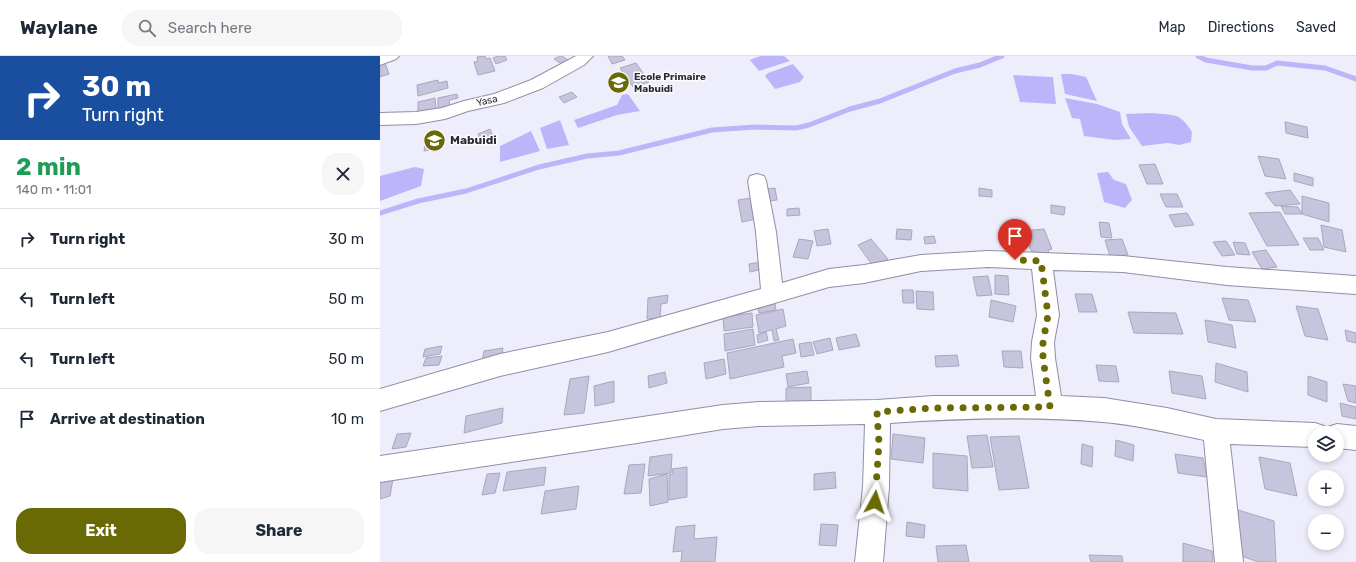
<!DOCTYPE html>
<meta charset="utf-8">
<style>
body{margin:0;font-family:Rubik,sans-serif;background:#f6f6f7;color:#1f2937;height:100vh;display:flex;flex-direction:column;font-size:15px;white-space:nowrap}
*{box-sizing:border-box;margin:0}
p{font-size:13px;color:#747a83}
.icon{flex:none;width:22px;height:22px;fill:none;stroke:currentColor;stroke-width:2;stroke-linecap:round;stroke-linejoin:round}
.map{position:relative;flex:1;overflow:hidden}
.side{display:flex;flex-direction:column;background:#fff;width:380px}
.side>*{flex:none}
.banner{background:#1a4fa0;color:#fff;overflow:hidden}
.tools{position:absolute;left:928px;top:370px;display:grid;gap:8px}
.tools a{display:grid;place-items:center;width:36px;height:36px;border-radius:50%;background:#fff;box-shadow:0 2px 6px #0003;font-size:20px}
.pin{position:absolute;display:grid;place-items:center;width:34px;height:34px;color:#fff;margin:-41px -17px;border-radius:50% 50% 50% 0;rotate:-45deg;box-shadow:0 0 4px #0007}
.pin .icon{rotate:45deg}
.me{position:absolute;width:44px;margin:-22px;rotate:5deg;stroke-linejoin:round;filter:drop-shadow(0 0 3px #0008)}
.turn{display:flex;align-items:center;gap:14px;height:84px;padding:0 16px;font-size:18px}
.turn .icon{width:52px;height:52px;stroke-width:2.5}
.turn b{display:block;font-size:28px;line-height:34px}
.round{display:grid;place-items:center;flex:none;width:42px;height:42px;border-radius:16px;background:#f6f6f7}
.headline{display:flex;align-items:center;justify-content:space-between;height:68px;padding:0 16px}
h1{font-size:24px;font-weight:700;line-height:30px;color:#1e9e55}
.button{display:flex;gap:8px;margin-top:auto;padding:8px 16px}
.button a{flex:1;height:46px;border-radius:16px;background:#696906;color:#fff;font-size:16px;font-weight:700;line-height:46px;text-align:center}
.button a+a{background:#f6f6f7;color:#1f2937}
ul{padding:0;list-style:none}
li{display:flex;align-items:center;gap:12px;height:60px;padding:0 16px;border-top:1px solid #e0e1e3}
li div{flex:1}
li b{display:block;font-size:15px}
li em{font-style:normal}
header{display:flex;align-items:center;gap:24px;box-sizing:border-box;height:56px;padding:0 20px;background:#fff;border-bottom:1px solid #e0e1e3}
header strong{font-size:19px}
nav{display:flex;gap:22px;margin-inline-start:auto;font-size:14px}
.search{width:280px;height:36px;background:#f6f6f7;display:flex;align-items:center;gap:10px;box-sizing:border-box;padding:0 14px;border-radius:16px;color:#747a83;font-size:15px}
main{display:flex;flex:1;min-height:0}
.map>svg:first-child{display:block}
.water{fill:#bdb5f9}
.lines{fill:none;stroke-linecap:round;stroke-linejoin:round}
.stream{stroke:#bdb5f9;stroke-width:5}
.building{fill:#c7c5dd;stroke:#a9a7be}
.minor-casing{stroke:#908ea5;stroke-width:2}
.minor{fill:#fff;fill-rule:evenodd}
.route{stroke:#696906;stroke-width:7;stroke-dasharray:0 12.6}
.labels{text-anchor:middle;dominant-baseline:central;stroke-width:3;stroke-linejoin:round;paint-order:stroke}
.far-poi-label{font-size:10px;font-weight:bold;fill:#2c2b34;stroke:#fcfcfc;text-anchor:start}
.far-street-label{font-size:10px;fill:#2c2b34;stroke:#fcfcfc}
.poi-label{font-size:12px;font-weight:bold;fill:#2c2b34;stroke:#fcfcfc;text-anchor:start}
</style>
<header>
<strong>Waylane</strong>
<div class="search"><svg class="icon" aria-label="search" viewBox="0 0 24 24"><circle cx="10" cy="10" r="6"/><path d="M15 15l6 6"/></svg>Search here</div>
<nav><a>Map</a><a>Directions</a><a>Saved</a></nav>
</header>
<main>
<section class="side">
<div class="banner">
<div class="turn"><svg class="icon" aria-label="right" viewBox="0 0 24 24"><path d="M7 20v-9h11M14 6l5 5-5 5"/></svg><div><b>30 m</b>Turn right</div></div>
</div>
<div class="headline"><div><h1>2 min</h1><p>140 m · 11:01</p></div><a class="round"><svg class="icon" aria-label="close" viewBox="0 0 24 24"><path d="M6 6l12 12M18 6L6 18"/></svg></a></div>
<ul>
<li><svg class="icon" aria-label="right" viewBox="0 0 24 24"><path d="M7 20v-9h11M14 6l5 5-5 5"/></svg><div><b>Turn right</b></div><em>30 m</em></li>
<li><svg class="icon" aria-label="left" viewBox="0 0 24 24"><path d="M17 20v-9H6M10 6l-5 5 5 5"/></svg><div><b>Turn left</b></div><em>50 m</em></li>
<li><svg class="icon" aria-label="left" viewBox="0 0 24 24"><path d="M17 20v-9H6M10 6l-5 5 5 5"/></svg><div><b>Turn left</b></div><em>50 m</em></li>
<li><svg class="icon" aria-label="arrive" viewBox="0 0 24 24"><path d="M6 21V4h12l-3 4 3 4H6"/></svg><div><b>Arrive at destination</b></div><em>10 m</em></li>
</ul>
<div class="button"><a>Exit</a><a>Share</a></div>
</section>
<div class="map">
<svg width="976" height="506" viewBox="0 0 976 506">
<rect width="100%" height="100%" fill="#eeedfc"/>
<path class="water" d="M380,0H404L410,5L379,15L370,4Z
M413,8L424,21L420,26L395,33L385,20L388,17Z
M681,18H692L706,21L717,45L685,38Z
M633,19L673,21L676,48L640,46Z
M248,38L260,55L237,59L198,72L194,64L237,49L242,39Z
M685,42L717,48L740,56L742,68L751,83L734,84L704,80L700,63L692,62Z
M772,57C794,60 799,55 812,76L811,86L799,89L788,87L762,90L749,71L746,58Z
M180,64L189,89L167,93L160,72Z
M151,75L160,95L120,106V90Z
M35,111L44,113L41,130L0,145V120Z
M728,116L734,124L746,128L752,144L745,152L724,146L717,117Z"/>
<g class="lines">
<path class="stream" d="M818,0L826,4L872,12H886L897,7L945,12L976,23
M0,157L38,145L86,135L159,111L207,100L239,97L332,74L375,71L416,72L429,69L470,53L500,45L575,15L600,9L622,0"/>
</g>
<path class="building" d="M105,0L106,3L110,2L115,15L98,19L94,6L98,5L97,1Z
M118,0H125L127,4L116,8L113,2Z
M180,0H182L188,4L182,8L174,3Z
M228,0H242L245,4L232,8Z
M4,4L9,18L0,21V5Z
M256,7L269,26L253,31L240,12Z
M58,24V27L67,25L68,32L38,40L37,29Z
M192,36L197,41L184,47L179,41Z
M77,38L78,42L69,44L70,51L58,54V42Z
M55,42L56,53L38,58V46Z
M905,66L927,71L928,82L906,77Z
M110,73L113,80L100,84L98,78Z
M64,80L63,91L44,95L46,83Z
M878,100L899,103L906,123L885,120Z
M775,108L783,128H767L759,109Z
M914,117L933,122V130L914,125Z
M395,132L397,144L388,145L385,133Z
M599,132L612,134V141L599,140Z
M910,134L920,148L895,150L885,137Z
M780,138H797L803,151H786Z
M922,140L949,147V166L922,158Z
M372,142L376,163L362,166L358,144Z
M671,149L685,151L684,159L671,157Z
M901,150L918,151L922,158H905Z
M419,152L420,159L407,160V153Z
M900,156L919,189L887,190L869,157Z
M807,157L814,169L795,171L789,159Z
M719,166L729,167L732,182L721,181Z
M941,169L962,174L966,196L944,191Z
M448,173L451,188L437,190L434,175Z
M517,173L532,174L531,184L516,183Z
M664,173L672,193L668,194L670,200L659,201L656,195H651L644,175Z
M554,180L556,187L545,188L544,181Z
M923,182H938L944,194H930Z
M419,183L433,185L428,203L413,201Z
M491,183L508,203L493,210L478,189Z
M742,183L748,199L730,200L725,184Z
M846,185L855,199L842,200L833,186Z
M853,186L865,187L870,199L857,198Z
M886,194L897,211L882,213L872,196Z
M386,205L387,212L370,216L369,208Z
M615,219L628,220L629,239L615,238Z
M608,220L612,239L597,240L593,221Z
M522,234H533L534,247H523Z
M536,235L553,236L554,254L537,253Z
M695,238H712L717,256H699Z
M288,239L287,247L281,248L280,262L267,263L268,242Z
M842,242L868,244L876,266L849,264Z
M611,244L636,250L633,266L609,261Z
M395,248L396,254L379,257L378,252Z
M916,250L938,253L948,284L925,280Z
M403,253L406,270L396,273L399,284L394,285L392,274L379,277L376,259Z
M748,256L796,257L803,278L754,277Z
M372,257L373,271L344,275L343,261Z
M825,264L852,269L856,292L828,286Z
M373,273L375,289L345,295L344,278Z
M965,274L976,277V287L967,285Z
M386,276L388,284L378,287L377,279Z
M476,278L480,290L459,294L456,282Z
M450,282L453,294L437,298L433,286Z
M413,283L416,297L402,300L404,311L350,323L347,297Z
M431,286L434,299L421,301L419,288Z
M62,290L60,298L43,301L45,293Z
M123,292L121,303L102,306L104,295Z
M622,295H641L643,312L624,311Z
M577,299L579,310L556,311L555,300Z
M62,300L59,309L43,310L46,302Z
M344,303L346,318L326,323L324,307Z
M836,307L867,316L868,336L835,326Z
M716,309L736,310L739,326L719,325Z
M427,315L429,327L408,331L406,318Z
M789,315L822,320L826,343L792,337Z
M285,316L287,327L269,332L268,320Z
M209,320L204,357L184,359L190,323Z
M928,320L947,326V346L928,339Z
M234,325V346L215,350L214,330Z
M963,328L976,330V347L968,345Z
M431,331V345L406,346V332Z
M960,347L976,351V363L962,360Z
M123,352L122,367L84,377L86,360Z
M31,377L26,391L12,393L17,378Z
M513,378L545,382L543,407L511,403Z
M607,379L613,411L592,412L587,380Z
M639,380L649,432L619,434L610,381Z
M736,384L754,389L753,405L735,400Z
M702,388L713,391L712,411L701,408Z
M553,397L587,400L588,435L553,432Z
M292,398L291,417L268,420L270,401Z
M795,398L823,402L827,421L798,417Z
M879,401L910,407L917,440L885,433Z
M265,408L261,437L244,438L249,409Z
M166,411L164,429L123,435L127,416Z
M307,411V441L289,444V419L293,418L292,413Z
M455,416L456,432L434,434V418Z
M120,417L115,437L102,439L107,418Z
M287,418L288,446L270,450L269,423Z
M13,423L10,440L0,443V426Z
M199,430L196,453L161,458L165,435Z
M858,454L894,465L896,506H878L859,499Z
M527,466L545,469L544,482L526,480Z
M441,468L458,469L456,490L439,489Z
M315,469L314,483L337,481L335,506H301L302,495L293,496L296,471Z
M803,487L832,495L833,506H803Z
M586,489L589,506H558L556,490Z
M709,499L742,500L743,506H711Z"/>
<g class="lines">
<defs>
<path id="minor" d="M0,0H19L16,3L0,9Z
M196,0H213L204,9L163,32L124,47L88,55L65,63L36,68L0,69V57L36,56L62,52L84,45L114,38L151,24Z
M377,118L384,120L386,125L396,176L402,227L449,213L484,209L541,199L608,195L743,200L847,211L976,220V238L847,229L743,216L673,214L679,259L674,286L675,302L681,340L724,342L787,352L836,363L935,367L944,370L946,376L948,371L957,368L976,370V394L957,392V377H935V391L850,388L863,506H835L824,384C791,377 757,369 723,366C652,360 580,362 510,367L509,431L503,506H475L483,431L485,368L379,370L343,373L257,387L0,426V400L343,349L379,346L497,344L553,340H656L651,302L652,286L657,259L652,213L608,211L541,215L484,227L449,231L228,296L120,320L0,355V333L120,298L228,276L381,233L376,176L368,125L370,120Z"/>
</defs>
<use href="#minor" class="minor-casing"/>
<use href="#minor" class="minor"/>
</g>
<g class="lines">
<path class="route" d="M495,446L499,387L497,356L553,352L670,351L663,302V286L668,259L661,205L635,204"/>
</g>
<defs>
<symbol id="school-disc" viewBox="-11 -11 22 22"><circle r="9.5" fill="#696906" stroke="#fcfcfc"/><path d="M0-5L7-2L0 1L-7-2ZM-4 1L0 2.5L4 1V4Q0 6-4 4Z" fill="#fff"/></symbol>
</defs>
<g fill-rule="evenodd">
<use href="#school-disc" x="226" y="14" width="25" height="25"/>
<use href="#school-disc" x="42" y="72" width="25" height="25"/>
</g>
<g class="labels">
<g class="far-poi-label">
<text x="254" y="21">Ecole Primaire<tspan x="254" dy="12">Mabuidi</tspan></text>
</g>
<g class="far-street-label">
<text transform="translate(107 45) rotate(-13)">Yasa</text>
</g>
<g class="poi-label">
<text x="70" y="84">Mabuidi</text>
</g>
</g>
</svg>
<div class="tools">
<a><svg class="icon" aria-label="layers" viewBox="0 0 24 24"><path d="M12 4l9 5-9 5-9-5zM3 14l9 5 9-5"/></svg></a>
<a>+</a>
<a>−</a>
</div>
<div class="pin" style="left:635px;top:204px;background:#d93025"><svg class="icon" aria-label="arrive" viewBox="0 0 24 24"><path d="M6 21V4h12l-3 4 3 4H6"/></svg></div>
<svg class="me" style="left:495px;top:446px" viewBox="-20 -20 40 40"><path d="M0-17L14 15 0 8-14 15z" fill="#696906" stroke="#fff" stroke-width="4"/></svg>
</div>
</main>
